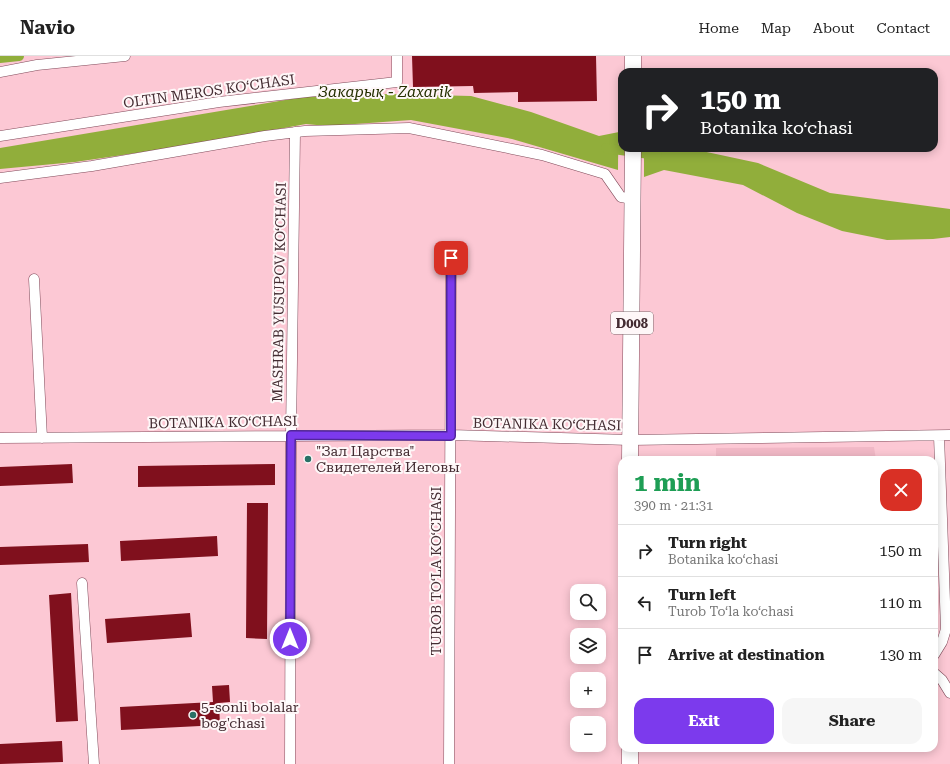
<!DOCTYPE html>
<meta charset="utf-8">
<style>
body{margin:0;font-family:"Roboto Serif",serif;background:#f6f6f6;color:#222;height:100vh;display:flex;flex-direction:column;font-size:15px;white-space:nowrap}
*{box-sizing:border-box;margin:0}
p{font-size:13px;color:#767676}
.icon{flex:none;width:22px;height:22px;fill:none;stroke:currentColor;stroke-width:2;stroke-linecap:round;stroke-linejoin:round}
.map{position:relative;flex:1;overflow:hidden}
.details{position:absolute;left:618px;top:400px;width:320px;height:296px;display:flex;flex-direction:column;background:#fff;border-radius:12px;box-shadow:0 2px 10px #0003}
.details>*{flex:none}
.guide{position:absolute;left:618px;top:12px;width:320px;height:84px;border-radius:12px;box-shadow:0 2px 10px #0003;background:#202124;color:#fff;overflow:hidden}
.controls{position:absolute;left:570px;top:528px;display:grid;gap:8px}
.controls a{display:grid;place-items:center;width:36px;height:36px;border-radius:8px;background:#fff;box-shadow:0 2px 10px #0003;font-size:20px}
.pin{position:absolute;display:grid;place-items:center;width:34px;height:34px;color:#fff;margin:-17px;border-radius:8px;box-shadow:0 2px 6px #0006}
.me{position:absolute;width:44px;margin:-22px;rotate:0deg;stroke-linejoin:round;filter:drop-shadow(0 0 3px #0008)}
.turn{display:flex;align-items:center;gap:14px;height:84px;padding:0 16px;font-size:18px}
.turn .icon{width:52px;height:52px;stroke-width:2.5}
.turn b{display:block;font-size:28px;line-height:34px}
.round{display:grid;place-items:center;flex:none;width:42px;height:42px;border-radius:12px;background:#f6f6f6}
.headline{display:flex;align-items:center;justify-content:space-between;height:68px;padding:0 16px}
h1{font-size:24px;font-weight:700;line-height:30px;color:#1e9e55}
.button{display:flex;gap:8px;margin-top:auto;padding:8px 16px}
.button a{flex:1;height:46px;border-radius:12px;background:#7c3aed;color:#fff;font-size:16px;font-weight:700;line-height:46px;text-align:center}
.button a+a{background:#f6f6f6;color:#222}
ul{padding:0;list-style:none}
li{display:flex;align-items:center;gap:12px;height:52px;padding:0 16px;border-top:1px solid #e0e0e0}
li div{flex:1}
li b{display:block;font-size:15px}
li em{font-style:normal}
header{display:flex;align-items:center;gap:24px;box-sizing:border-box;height:56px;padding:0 20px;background:#fff;border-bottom:1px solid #e0e0e0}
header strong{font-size:19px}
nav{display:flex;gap:22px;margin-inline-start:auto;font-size:14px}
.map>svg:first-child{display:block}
.built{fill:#f1b8c6}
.water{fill:#91ae3b}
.pier{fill:#fcc8d4}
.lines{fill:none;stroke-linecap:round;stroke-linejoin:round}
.canal{stroke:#91ae3b;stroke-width:10}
.building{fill:#80101d}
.minor-casing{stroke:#814a5a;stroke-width:11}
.primary-casing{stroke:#814a5a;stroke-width:17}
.minor{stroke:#fff;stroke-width:10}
.primary{stroke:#fff;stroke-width:16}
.route-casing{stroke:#51269a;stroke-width:10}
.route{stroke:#7c3aed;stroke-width:7}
.poi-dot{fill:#297066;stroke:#fef7f8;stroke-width:1.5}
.labels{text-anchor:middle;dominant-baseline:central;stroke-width:4;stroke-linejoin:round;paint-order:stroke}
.shield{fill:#fef7f8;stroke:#7c696d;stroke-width:1}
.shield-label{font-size:13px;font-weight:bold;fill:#442c32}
.street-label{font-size:14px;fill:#442c32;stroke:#fef7f8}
.poi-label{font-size:14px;fill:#442c32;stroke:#fef7f8;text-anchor:start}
.water-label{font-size:15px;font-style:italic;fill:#242f00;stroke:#fef7f8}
</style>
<header>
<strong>Navio</strong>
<nav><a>Home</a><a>Map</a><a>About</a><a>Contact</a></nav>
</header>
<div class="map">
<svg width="950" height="708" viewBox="0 0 950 708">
<rect width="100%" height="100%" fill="#fcc8d4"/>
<path class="built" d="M874,391L876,404H716V392Z"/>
<path class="water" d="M389,38L471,40L531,56L599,80L619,76L618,114L512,83L411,64L327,70L306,68L184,90L75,106L0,113V92L303,41Z
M644,92H688L758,107L830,137L950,153V181L933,183L887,184L842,175L797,157L743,129L664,114L644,121Z"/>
<path class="pier" d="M619,74L621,76L620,114L618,116Z
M642,92H644V123L642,121Z"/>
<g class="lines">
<path class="canal" d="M0,2L19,0
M606,92L657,99"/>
</g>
<path class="building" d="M412,0H596L597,45L518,46V36L474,37L473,30L413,31Z
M72,408L73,427L0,430V411Z
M275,408V429L138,431V410Z
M247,447H268L267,583L246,582Z
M217,480L218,500L121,505L120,485Z
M88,488L89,506L0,509V491Z
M71,537L78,665L56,666L49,539Z
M190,557L192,581L107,587L105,563Z
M229,629L230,646L219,647L220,669L121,674L120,651L213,646L212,630Z
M62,685L63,706L0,708V688Z"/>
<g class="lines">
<defs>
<path id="minor" d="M0,16L37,9L125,0
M0,80L219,46L397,26V0
M0,122L92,110L265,80L305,75L409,72L542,99L605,118L621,141L633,143
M34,223L42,382
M0,382L451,379L630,384L950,379
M82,527L94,708
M934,599L942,586L946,573L939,380
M934,617L942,624L950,637
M290,708L291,379L295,76
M449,708L451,202"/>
<path id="primary" d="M633,16V0
M630,404L633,92
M630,692V708"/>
</defs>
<use href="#minor" class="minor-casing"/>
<use href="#primary" class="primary-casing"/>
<use href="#minor" class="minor"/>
<use href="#primary" class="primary"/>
</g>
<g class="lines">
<defs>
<path id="route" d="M290,583L291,379L451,380V202"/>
</defs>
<use href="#route" class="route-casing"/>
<use href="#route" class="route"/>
</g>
<g class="poi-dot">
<circle cx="308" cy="403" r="4"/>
<circle cx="193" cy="659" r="4"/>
</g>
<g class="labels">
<rect class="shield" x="611" y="256" width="42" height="22" rx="3"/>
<g class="shield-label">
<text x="632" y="267">D008</text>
</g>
<g class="street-label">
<text transform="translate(209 35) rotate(-8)">OLTIN MEROS KO‘CHASI</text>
<text transform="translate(279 236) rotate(-89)">MASHRAB YUSUPOV KO‘CHASI</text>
<text transform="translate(223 366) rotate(-1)">BOTANIKA KO‘CHASI</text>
<text transform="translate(547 368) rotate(1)">BOTANIKA KO‘CHASI</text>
<text transform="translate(436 515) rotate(-90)">TUROB TO‘LA KO‘CHASI</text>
</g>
<g class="poi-label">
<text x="316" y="395">"Зал Царства"<tspan x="316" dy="16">Свидетелей Иеговы</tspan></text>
<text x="201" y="651">5-sonli bolalar<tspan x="201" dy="16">bog'chasi</tspan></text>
</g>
<g class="water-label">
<text x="385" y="36">Закарық - Zaxarik</text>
</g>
</g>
</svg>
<div class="controls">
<a><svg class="icon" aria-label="search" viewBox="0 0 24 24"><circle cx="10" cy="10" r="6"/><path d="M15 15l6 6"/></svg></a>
<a><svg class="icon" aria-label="layers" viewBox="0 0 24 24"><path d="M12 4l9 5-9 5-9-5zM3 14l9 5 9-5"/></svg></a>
<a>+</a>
<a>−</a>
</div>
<div class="pin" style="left:451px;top:202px;background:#d93025"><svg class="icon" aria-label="arrive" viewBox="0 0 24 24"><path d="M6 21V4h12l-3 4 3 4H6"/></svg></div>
<svg class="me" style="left:290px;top:583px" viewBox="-20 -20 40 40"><circle r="17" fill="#7c3aed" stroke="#fff" stroke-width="3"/><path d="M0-11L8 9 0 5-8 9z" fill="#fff"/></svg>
<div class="guide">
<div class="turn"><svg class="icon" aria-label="right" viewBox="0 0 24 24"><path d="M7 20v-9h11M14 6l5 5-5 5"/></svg><div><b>150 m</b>Botanika ko‘chasi</div></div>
</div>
<section class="details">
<div class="headline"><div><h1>1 min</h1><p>390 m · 21:31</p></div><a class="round" style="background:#d93025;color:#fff"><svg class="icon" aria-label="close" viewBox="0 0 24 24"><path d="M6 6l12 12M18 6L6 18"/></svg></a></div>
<ul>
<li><svg class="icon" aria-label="right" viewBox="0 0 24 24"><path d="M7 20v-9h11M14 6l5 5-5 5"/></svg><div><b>Turn right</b><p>Botanika ko‘chasi</p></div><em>150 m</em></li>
<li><svg class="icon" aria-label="left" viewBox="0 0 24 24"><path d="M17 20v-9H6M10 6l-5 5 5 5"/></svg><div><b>Turn left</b><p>Turob To‘la ko‘chasi</p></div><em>110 m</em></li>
<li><svg class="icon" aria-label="arrive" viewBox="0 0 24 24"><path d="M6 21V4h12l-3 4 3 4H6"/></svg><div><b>Arrive at destination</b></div><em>130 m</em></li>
</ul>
<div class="button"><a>Exit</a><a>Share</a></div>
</section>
</div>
